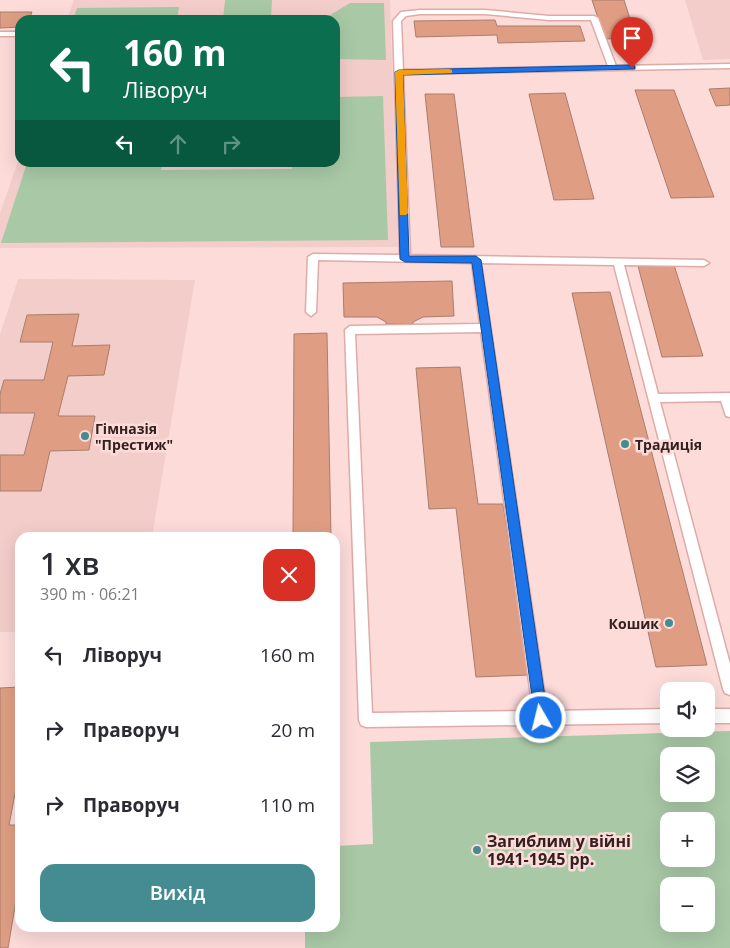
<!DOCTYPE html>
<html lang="uk">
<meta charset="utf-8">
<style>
body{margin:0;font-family:"Open Sans",sans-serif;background:#f2f2f3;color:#2b2b33;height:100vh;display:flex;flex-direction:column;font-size:19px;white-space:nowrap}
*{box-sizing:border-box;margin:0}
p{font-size:16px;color:#7c7c81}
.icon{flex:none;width:28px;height:28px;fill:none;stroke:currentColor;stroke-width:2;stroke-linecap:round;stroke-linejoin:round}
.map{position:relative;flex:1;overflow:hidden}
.sheet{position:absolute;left:15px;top:532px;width:325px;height:400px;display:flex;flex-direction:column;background:#fff;border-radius:15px;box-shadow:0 5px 20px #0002}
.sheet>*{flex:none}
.banner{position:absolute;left:15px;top:15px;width:325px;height:152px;border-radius:15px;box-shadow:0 5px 20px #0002;background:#0b6e4f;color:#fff;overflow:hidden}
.tools{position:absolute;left:660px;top:682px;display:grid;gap:10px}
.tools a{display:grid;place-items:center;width:55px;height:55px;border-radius:10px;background:#fff;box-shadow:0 5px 20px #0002;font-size:25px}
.pin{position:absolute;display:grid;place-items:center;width:42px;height:42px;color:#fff;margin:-51px -21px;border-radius:50% 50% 50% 0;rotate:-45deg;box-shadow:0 0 5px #0007}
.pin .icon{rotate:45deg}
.me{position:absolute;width:55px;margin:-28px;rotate:352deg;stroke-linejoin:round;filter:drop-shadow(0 0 4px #0008)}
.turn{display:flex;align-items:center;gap:18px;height:105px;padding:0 25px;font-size:22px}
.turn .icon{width:65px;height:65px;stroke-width:2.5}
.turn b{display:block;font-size:35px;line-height:42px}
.lanes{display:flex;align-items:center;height:48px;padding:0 25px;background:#0003;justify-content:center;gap:25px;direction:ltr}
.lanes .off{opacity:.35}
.round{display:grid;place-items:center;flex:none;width:52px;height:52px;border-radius:15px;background:#f2f2f3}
.summary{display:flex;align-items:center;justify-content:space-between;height:85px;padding:0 25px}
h1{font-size:30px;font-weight:600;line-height:38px}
.primary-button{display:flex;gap:10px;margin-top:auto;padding:10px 25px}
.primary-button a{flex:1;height:58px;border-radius:15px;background:#458c92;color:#fff;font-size:20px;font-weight:600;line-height:58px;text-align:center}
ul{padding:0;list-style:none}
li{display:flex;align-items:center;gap:15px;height:75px;padding:0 25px}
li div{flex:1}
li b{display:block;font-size:19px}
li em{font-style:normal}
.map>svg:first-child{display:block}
.built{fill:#f3cdca}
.green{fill:#a9c9a6;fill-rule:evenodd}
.building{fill:#df9e84;stroke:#aa7d6c}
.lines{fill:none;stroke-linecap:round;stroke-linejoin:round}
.service-casing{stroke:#dfaba8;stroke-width:3}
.service{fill:#fff;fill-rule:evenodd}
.route{fill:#1a73e8;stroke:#114b97}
.slow{fill:#f59e0b}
.poi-dot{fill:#458c92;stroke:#fcdbd9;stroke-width:2}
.labels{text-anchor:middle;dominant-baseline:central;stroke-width:5;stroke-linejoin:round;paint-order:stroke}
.poi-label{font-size:14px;font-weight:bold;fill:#33201f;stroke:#fcdbd9;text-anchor:start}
.near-poi-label{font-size:16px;font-weight:bold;fill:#33201f;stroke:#fcdbd9;text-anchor:start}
</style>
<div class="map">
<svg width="730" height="948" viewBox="0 0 730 948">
<rect width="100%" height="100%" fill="#fcdbd9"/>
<path class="built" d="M74,0H390L398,247L0,248V213L20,156V162H335V20H67Z
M685,0H730V59L703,60Z
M18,279L195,280L152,537L20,538V632H0V335Z"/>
<path class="green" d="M225,0H272L271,20H223Z
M350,3H384L386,60L335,59V20H322Z
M179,7L177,20H73L77,8Z
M383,96L388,240L1,243L27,163H162L161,170L292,169L293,163L335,162V97Z
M730,731V948H305V928H335V846L373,844L370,742ZM706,756V794H669V756ZM706,821V859H669V821ZM706,886V924H669V886Z"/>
<path class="building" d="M592,0H624L636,38L605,39Z
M0,12H32L29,20H20V27L0,28Z
M495,20L497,26H580L585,41L498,43L497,35L416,37L414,21Z
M730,88V105L716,106L709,89Z
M635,90H674L714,197L671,198Z
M565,93L594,199L554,200L529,94Z
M425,94H454L474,247H441Z
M674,265L703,356L662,357L638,266Z
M452,281L454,316L423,317L413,322V324H386V322L377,317H344L343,283Z
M610,292L707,665L656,667L572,293Z
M79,314L72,346L110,345L104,375L68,376L58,416H95L89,450L50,451L41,491H0V455H24L35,413H0V394L4,380H44L53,342H20L27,315Z
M327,333L331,538H293L294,334Z
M460,367L478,504H503L529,675L476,677L456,508L429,509L416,368Z
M20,687V768L9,825H20V895H17L8,948H0V688Z"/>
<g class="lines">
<defs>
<path id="service" d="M420,10H485L549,16H594L598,18L616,66L730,64V68L403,74L410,255L704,260L709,263L704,266L624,265L658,394L730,393V417L726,416L721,401L660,402L730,664V695L725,693L723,689L614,265L481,263L547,711L669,709V723L366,727L361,725L359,720L345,330L350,326L480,324L472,263L318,260L316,312L311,316L306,312L308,257L313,254L400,255L393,21L401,12ZM420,14H485L549,20H591L608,66L403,70L401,21L406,16ZM481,332L533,711L372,713L355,334Z
M0,32H20V36H0Z
M706,709H730V723H706Z"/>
</defs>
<use href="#service" class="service-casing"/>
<use href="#service" class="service"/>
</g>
<path class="route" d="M632,65L635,66V69L403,75L409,256H476L481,260L548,718L546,723L541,725L537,723L535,718L472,263L405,262L400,259L395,72L399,70Z"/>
<path class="slow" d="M449,69L452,70V73L403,75L408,213L406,215H400L395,72L399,70Z"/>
<g class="poi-dot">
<circle cx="85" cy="436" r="5"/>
<circle cx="625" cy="444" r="5"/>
<circle cx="669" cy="623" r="5"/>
<circle cx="477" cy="850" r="5"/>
</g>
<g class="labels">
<g class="poi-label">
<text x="95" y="428">Гімназія<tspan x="95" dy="16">"Престиж"</tspan></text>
<text x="635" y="444">Традиція</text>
<text x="659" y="623" text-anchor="end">Кошик</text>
</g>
<g class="near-poi-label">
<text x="487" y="841">Загиблим у війні<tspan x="487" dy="18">1941-1945 рр.</tspan></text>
</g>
</g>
</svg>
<div class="tools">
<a><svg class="icon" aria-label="sound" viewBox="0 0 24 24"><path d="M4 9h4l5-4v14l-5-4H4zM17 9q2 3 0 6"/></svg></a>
<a><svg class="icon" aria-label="layers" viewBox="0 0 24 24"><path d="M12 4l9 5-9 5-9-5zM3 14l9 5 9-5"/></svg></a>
<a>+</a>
<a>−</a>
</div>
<div class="pin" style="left:632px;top:68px;background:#d93025"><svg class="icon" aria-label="arrive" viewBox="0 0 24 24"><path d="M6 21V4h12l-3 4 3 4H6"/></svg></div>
<svg class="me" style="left:541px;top:718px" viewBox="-20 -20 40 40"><circle r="17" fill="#1a73e8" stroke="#fff" stroke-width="3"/><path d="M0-11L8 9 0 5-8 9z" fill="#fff"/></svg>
<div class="banner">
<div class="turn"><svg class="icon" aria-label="left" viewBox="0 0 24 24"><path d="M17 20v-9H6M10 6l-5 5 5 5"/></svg><div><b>160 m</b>Ліворуч</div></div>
<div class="lanes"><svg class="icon" aria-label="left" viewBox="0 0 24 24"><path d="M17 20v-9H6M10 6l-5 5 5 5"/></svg><svg class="icon off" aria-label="ahead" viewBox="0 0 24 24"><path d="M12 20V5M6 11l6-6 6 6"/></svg><svg class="icon off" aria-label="right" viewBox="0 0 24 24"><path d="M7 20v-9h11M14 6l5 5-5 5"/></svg></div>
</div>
<section class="sheet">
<div class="summary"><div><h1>1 хв</h1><p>390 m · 06:21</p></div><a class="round" style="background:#d93025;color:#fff"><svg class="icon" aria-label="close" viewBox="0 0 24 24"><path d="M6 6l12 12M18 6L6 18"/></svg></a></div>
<ul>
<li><svg class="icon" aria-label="left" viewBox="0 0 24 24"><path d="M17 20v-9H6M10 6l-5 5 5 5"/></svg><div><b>Ліворуч</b></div><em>160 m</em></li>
<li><svg class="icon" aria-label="right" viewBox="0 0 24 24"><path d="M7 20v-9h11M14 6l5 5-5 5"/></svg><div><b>Праворуч</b></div><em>20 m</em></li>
<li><svg class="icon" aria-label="right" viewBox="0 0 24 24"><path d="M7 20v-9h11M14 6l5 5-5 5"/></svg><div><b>Праворуч</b></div><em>110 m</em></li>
</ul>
<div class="primary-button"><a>Вихід</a></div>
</section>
</div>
